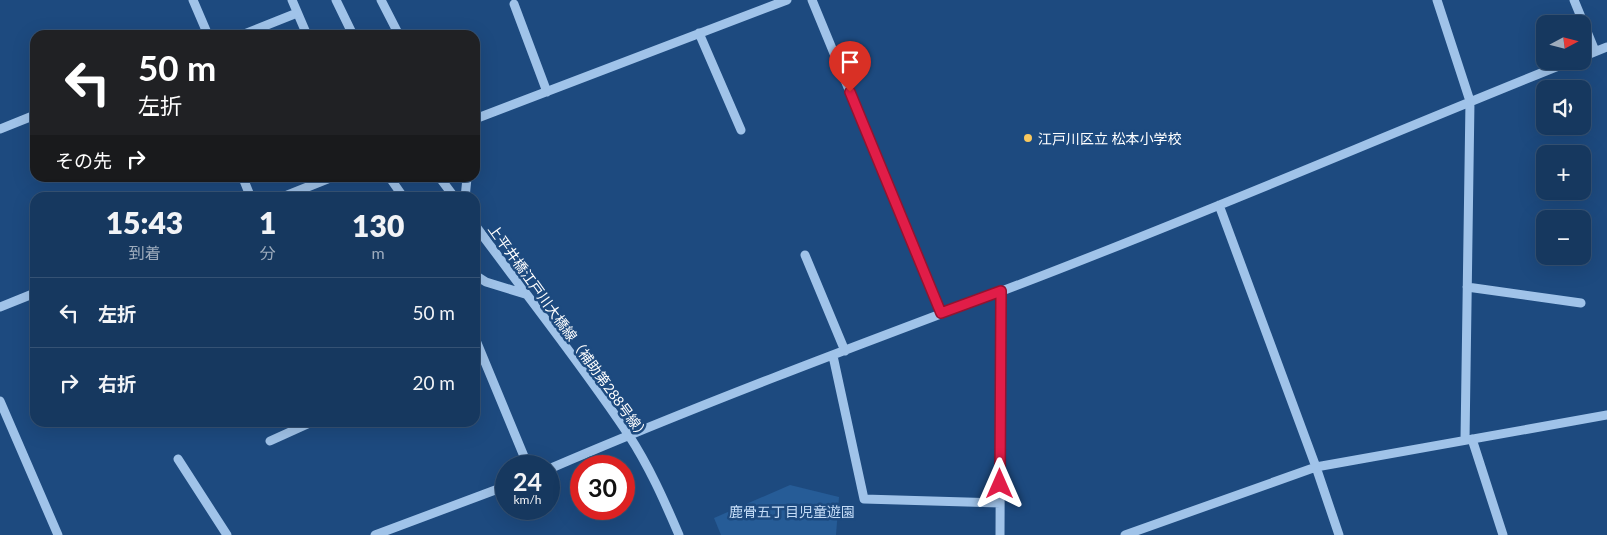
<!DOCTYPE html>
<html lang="ja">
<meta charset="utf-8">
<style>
body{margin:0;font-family:Lato,"Noto Sans JP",sans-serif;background:#1f3f65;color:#f1f3f6;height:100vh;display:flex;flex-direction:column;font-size:19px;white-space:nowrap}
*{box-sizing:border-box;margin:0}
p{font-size:16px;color:#9eacbd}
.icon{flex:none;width:28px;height:28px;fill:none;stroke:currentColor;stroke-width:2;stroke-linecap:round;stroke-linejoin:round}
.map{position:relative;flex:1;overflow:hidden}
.panel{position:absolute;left:30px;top:192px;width:450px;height:235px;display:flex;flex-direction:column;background:#16385f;border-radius:15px;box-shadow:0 5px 20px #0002,0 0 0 1px #355274}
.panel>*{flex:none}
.top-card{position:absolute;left:30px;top:30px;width:450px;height:152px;border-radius:15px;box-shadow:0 5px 20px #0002,0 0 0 1px #355274;background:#202124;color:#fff;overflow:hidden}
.needle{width:32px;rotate:83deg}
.fabs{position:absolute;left:1536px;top:15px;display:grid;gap:10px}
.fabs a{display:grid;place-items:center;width:55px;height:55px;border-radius:10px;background:#16385f;box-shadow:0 5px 20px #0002,0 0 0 1px #355274;font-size:25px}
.speed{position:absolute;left:495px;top:455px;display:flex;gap:10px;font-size:25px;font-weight:700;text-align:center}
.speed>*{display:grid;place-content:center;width:65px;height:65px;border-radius:50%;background:#16385f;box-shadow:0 5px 20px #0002,0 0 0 1px #355274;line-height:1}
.speed small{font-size:12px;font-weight:400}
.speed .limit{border:8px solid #d22;background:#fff;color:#111}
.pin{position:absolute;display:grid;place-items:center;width:42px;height:42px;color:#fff;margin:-51px -21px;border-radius:50% 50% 50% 0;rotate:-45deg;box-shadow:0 0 5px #0007}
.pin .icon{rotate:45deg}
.me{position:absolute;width:55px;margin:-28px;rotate:0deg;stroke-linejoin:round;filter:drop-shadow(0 0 4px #0008)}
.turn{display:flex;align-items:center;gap:18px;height:105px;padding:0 25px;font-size:22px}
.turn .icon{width:65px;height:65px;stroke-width:2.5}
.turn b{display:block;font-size:35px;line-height:42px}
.then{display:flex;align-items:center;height:48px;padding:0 25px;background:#0003;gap:10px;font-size:19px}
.eta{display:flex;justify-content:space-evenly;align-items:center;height:85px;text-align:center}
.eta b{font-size:30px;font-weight:800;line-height:35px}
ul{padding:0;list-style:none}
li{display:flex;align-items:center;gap:15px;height:70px;padding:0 25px;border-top:1px solid #355274}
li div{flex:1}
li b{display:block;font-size:19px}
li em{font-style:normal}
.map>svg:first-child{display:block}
.green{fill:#265c97}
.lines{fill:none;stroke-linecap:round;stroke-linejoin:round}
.minor{stroke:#a0c3e9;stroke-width:9}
.route-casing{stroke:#92132f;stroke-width:12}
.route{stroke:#e11d48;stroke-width:9}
.poi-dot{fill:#f9c85e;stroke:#1d4a7f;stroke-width:2}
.labels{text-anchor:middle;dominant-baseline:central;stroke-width:5;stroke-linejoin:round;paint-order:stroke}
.poi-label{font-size:14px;fill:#fff;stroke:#1d4a7f;text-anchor:start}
.street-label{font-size:14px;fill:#fff;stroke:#1d4a7f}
.park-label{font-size:14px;fill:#c4dcf7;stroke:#1d4a7f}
</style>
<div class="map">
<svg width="1607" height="535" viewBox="0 0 1607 535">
<rect width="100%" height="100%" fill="#1d4a7f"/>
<path class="green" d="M790,485L839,497L836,535H721L714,518Z"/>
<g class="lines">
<path class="minor" d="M193,0L208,35
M292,0L307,35
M336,0L353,35
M381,0L399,35
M812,0L941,313
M1437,0L1470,101L1465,440
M1574,0L1595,51
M514,4L547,92
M699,33L741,130
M242,35L297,13
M1582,57L1607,47
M475,119L787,0
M0,129L35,115
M243,178L251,198
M390,178L404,198
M440,178L455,198
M280,198L330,178
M465,198L467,178
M1219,205L1316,467L1339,535
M475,225C526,295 580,362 628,434C649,466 664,500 679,535
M805,255L845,351
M475,275L486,282L525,294
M1467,287L1581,303
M0,307L35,293
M475,338L528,466
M833,356L864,499L1000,503
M0,401L58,535
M1472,439L1503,535
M270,441L312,422
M178,459L227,535
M549,469C698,405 850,348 1002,291C1193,219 1381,137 1571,61
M375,535L506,486
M1000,535L1001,291
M1125,535L1316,467L1607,415"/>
</g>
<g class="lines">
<defs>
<path id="route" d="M850,92L941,313L1001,291L1000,484"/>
</defs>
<use href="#route" class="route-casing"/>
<use href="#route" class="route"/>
</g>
<circle class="poi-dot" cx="1028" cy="138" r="5"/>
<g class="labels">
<g class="poi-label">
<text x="1038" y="138">江戸川区立 松本小学校</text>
</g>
<g class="street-label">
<text transform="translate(569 332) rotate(54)">上平井橋江戸川大橋線（補助第288号線）</text>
</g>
<g class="park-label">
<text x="792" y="511">鹿骨五丁目児童遊園</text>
</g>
</g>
</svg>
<div class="fabs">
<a><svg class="needle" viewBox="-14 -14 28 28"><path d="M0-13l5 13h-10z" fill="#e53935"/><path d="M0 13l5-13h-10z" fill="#9eacbd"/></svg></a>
<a><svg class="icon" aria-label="sound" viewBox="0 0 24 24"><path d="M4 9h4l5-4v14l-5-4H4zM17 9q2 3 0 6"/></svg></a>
<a>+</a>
<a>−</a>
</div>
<div class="speed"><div>24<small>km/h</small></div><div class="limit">30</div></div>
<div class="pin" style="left:850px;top:92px;background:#d93025"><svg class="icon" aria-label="arrive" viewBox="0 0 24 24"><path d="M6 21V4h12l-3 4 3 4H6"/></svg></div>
<svg class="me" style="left:1000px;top:484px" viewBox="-20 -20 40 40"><path d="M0-17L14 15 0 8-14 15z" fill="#e11d48" stroke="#fff" stroke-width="4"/></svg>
<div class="top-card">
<div class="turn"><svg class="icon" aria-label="left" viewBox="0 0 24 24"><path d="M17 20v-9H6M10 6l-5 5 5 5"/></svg><div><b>50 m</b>左折</div></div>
<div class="then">その先<svg class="icon" aria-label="right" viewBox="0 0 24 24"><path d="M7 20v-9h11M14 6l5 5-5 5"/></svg></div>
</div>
<section class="panel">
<div class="eta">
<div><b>15:43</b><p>到着</p></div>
<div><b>1</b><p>分</p></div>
<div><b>130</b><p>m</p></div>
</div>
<ul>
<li><svg class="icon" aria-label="left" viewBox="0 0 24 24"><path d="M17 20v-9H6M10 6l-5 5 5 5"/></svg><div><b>左折</b></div><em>50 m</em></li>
<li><svg class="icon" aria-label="right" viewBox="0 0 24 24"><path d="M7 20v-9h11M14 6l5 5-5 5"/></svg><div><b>右折</b></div><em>20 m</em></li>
</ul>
</section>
</div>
